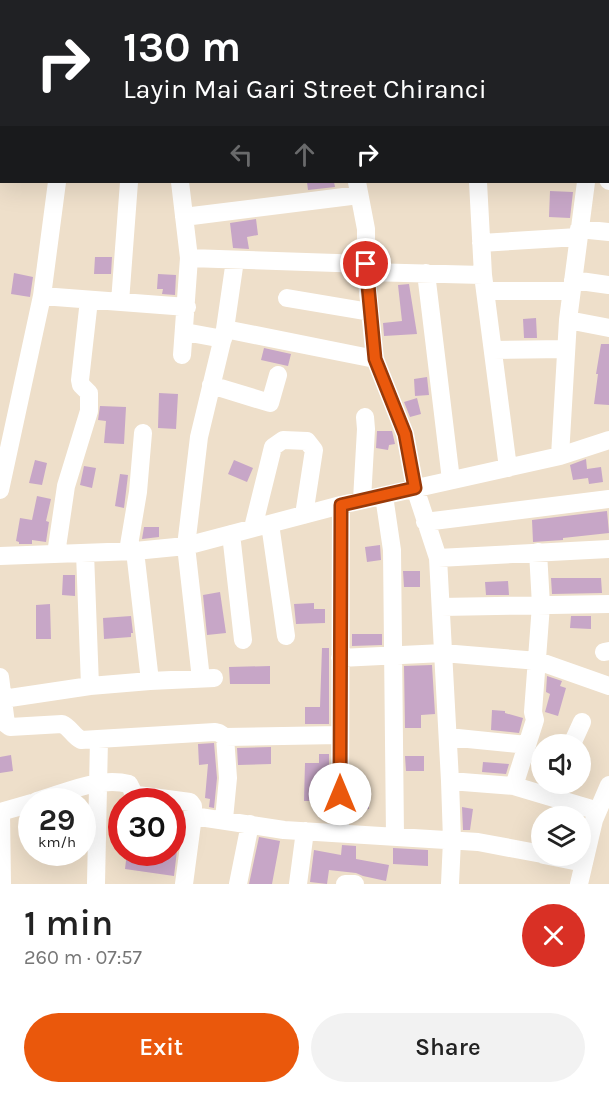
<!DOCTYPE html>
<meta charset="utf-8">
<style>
body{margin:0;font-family:Karla,sans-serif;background:#f2f2f2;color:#222;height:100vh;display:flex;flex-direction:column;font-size:22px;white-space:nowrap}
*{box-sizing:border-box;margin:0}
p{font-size:20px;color:#767676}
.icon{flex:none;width:33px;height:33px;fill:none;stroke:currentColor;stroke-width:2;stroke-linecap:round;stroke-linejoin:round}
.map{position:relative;height:884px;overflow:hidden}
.sheet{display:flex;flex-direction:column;background:#fff;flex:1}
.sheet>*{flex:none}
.guide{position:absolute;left:0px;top:0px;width:609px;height:183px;box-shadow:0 6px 24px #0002;background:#202124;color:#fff;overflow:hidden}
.buttons{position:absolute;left:531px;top:734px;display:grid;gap:12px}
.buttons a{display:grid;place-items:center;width:60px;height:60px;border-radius:50%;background:#fff;box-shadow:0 6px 24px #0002;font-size:30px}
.speed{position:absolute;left:18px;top:788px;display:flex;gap:12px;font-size:30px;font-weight:700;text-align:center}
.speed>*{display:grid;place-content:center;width:78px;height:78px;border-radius:50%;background:#fff;box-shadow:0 6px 24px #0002;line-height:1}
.speed small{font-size:15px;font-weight:400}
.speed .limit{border:9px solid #d22;background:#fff;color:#111}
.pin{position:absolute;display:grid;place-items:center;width:51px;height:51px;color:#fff;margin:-26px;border:3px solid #fff;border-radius:50%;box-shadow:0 2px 6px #0007}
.me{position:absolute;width:66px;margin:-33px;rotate:0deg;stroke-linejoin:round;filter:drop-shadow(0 0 4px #0008)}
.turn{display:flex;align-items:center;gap:21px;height:126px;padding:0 24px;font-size:27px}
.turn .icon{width:78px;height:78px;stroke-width:2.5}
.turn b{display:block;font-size:42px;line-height:51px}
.lanes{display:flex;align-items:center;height:57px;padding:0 24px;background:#0003;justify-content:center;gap:30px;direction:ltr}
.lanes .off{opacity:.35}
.round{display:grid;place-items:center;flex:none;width:63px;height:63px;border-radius:32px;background:#f2f2f2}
.overview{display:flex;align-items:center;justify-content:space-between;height:102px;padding:0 24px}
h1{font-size:36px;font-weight:600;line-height:45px}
.primary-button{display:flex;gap:12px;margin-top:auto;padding:12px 24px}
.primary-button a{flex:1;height:69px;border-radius:36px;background:#ea580c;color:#fff;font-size:24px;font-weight:600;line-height:69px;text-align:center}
.primary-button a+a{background:#f2f2f2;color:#222}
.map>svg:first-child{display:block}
.building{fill:#c7a6c7}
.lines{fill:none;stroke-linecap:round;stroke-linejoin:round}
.minor{stroke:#fff;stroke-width:18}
.route-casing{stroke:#983908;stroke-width:15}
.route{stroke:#ea580c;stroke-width:10}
</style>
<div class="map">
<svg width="609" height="884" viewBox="0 0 609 884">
<rect width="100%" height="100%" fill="#eedfca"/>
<path class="building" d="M307,182H334L335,187L308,190Z
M550,191L573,192L570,218L549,217Z
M256,219L258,235L247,237L249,249L233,248L230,223Z
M95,257H112L111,274H94Z
M14,273L33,277L30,297L11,294Z
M158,274L176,275L175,295L162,294L163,289H157Z
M409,284L417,334L384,336L383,323L402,321L398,285Z
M536,318L537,338H524L523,319Z
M601,344H609V405L594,404L598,374H596Z
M264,348L291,354L288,366L261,360Z
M427,377L429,395L415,396L414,379Z
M159,393L178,394L176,429L158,428Z
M417,398L421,414L410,417L404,402Z
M100,406L126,407L124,444L104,443L106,421L98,420Z
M377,431H392L395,444L389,445L388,450L376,448Z
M586,459L587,469L601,467L603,482L589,484L588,478L573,480L570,465Z
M35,460L47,463L42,485L29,483Z
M234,460L253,468L247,482L228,474Z
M84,466L96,468L92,488L80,485Z
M120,474L128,475L124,508L115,506Z
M37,496L51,499L46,521L49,522L46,542L32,540V544H19V542L16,541L20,518L32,520Z
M607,511L609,533L563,538V540L533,542L532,520Z
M144,527H159V537L142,539Z
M380,545L381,560L367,562L365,547Z
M403,571H420V587H404Z
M63,575H75V596L62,595Z
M551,578H601L602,593L552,594Z
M508,581L509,595H486L485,582Z
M220,592L226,633L207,635L203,595Z
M314,603V609H325V623L296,624L294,604Z
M50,604L51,639H36V605Z
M131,616L133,633H131V637L104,639L103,618Z
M571,616H591V629L570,628Z
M352,634H382V645L352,646Z
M322,648H329V724H305V707H320Z
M432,665L435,714L421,715V728H405L404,666Z
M270,666V684H230L229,667Z
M547,676L562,681L560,686L566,688L558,716L545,712L550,694L546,692Z
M492,710L505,711V713L523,718L519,733L491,730Z
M214,743L217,778L214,808L209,807L210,799L205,798L208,764L199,765L198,744Z
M271,747V764L238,765L237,748Z
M319,754H329V779H318V801H304L305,763H319Z
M11,755L13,771L0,773V757Z
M405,756H424V771H406Z
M483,762L509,764L506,774L482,772Z
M351,791H369V809L351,810Z
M462,807L473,809L470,830H463Z
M172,824L180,825L174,876L125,869L127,852H172Z
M259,837L280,841L272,884H249Z
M342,845L356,846V859L389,865L386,881L363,876L356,873L329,870L327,884L310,882L314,850L341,855Z
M393,848L428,850V866L393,864Z"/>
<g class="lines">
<path class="minor" d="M325,0V2
M524,0L526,2
M20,2V0
M88,2V0
M202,2V0
M608,46L609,41
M608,83H609
M608,126H609
M0,150L2,140
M608,180L609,181
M180,182L189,258L182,355
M357,182L366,229V272L375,359L405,434L415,488L438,558L450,781L452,840L450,884
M478,182L483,275L508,468
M184,217L359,195
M579,229L609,232
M481,243L578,237
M189,258L366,264
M366,272L483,275
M426,273L451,480
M573,280L609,285
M485,291H571
M42,296L187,307
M287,298L370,312
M120,302L129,182
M568,320L609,328
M225,329L375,359
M185,332L223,339
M493,350L566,349
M211,385L270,403L278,375
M560,456L568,320L586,182
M0,490L42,296L57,182
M384,496L392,550L395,836
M362,500L366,429L365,417
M425,522L609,499
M270,524L286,636
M253,528L273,447L283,440L307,441L314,450L304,515
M231,534L243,640
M128,551L138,492L143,433
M135,551L150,681
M85,553L90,686
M56,554L66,486L89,411V393L81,385L80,380L89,300
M0,556L135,551L186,546L341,505L560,456L609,440
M438,558L609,549
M441,607L609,604
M604,652L609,651
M340,658L443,653L538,661L609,686
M0,677L6,724L10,727L62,724C70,727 73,736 81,740L215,732L219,733L225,737
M201,679L186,546L199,437L225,329L235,260
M3,699L90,686L150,681L214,678
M448,737L527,745
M572,744L582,722
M450,781L514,786L598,811
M514,786L535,720L533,712L541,605L538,552
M37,801C65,793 99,776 129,784L133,792L137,795L190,802L193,806V816L184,884
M0,812L32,803
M1,812L2,884
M193,816L284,830L478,842L542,854
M224,819L228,778L225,737L340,735
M340,833L341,505
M544,855L584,863
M96,884L99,739
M238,884L250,824
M298,884L305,831
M345,884H355
M579,884L594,820L609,785"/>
</g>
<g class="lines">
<defs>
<path id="route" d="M340,794L341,505L415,488L405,434L375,359L366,264"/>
</defs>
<use href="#route" class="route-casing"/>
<use href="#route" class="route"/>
</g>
</svg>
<div class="buttons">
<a><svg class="icon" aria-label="sound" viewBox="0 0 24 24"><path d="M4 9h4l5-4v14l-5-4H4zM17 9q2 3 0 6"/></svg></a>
<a><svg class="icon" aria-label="layers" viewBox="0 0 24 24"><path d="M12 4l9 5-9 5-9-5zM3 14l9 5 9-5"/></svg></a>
</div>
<div class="speed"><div>29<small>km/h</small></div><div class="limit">30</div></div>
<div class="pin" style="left:366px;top:264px;background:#d93025"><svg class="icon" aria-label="arrive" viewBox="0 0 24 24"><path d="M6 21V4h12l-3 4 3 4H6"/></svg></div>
<svg class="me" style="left:340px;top:794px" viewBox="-20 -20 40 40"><circle r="19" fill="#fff"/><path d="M0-13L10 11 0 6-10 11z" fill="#ea580c"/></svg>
<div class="guide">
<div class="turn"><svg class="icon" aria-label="right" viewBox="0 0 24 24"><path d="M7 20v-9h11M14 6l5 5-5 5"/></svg><div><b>130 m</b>Layin Mai Gari Street Chiranci</div></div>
<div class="lanes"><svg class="icon off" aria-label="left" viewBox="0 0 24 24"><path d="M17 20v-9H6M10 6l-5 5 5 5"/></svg><svg class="icon off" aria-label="ahead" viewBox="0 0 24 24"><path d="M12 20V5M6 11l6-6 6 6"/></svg><svg class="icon" aria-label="right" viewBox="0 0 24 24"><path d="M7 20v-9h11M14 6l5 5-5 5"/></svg></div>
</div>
</div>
<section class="sheet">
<div class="overview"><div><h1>1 min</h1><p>260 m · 07:57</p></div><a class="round" style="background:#d93025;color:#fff"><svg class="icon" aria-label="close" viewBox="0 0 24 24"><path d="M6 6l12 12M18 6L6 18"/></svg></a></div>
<div class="primary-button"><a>Exit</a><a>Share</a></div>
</section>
